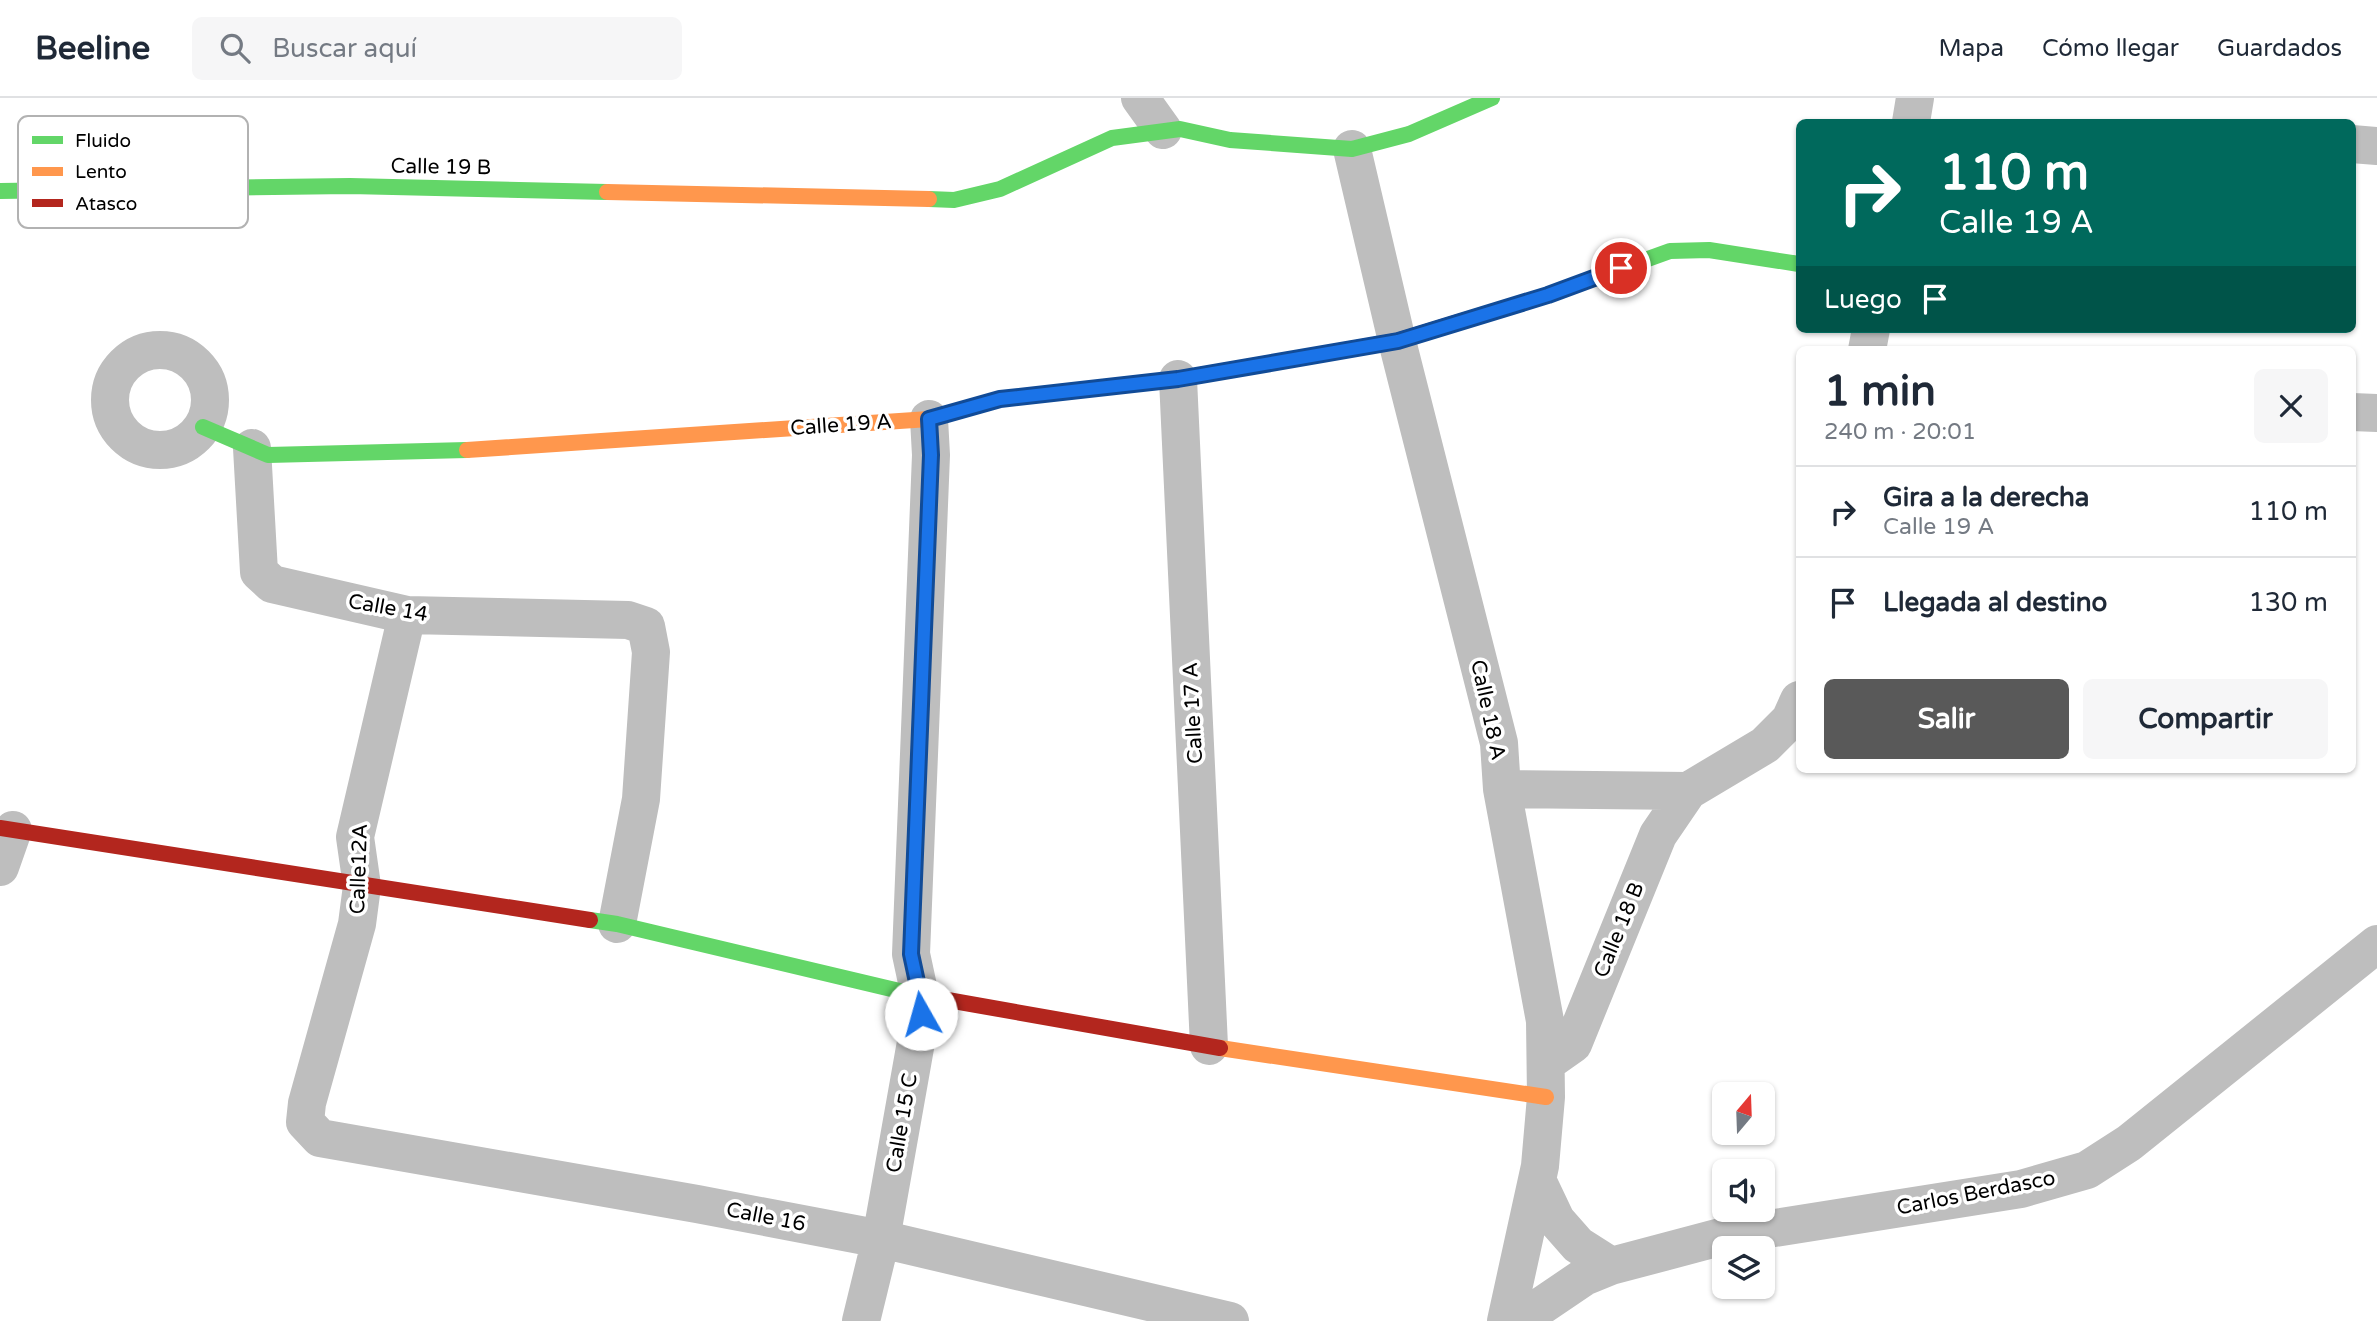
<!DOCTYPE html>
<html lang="es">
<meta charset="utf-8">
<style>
body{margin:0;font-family:"Varela Round",sans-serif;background:#f6f6f7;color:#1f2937;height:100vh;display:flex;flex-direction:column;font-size:26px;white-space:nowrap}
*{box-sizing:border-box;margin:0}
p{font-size:23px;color:#747a83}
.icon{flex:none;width:38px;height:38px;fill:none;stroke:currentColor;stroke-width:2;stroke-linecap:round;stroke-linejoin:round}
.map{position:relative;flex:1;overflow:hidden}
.side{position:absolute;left:1796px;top:248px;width:560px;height:427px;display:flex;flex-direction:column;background:#fff;border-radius:10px;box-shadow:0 2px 5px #0004}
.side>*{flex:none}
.banner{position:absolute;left:1796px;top:21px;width:560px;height:214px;border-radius:10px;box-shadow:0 2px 5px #0004;background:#00695c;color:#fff;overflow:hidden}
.needle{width:46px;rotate:19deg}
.controls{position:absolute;left:1712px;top:984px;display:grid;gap:14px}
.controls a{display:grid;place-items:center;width:63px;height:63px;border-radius:10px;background:#fff;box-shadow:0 2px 5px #0004;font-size:35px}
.pin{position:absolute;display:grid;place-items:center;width:60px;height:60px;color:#fff;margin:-30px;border:4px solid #fff;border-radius:50%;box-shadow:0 2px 7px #0007}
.me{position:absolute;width:77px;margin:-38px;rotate:353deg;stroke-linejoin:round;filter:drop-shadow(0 0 5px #0008)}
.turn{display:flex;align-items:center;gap:24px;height:147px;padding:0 28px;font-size:32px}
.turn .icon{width:91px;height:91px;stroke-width:2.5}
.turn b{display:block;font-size:49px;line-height:60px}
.then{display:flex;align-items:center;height:66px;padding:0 28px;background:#0003;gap:14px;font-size:26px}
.round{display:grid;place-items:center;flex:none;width:74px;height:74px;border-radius:10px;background:#f6f6f7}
.headline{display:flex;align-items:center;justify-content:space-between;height:119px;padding:0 28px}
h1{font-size:42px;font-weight:800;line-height:52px}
.cta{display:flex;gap:14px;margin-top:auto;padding:14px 28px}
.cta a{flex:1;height:80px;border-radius:10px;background:#595959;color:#fff;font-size:28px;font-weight:800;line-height:80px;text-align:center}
.cta a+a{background:#f6f6f7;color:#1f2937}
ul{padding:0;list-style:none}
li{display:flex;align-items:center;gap:21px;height:91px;padding:0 28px;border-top:2px solid #e0e1e3}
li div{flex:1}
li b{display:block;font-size:26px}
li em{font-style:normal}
header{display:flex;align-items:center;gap:42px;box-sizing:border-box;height:98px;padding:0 35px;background:#fff;border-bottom:2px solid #e0e1e3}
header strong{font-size:33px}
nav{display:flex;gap:38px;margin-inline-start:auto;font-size:24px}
.search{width:490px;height:63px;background:#f6f6f7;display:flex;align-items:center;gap:18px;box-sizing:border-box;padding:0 24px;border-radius:10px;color:#747a83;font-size:26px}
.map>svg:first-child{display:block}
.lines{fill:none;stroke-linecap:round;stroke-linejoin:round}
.street{stroke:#bebebe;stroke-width:38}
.fast{stroke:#63d668;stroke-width:16}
.slow{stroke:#ff974d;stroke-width:16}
.jam{stroke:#b3261e;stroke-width:16}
.route-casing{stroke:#114b97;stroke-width:18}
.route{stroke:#1a73e8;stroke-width:12}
.labels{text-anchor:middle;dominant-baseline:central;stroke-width:7;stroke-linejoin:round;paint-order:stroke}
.street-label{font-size:21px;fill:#000;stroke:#fff}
.key{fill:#fff;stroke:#b2b2b2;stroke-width:2}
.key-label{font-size:19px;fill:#000}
</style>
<header>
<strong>Beeline</strong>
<div class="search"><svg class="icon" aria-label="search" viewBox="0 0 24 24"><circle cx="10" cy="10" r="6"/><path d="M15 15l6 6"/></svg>Buscar aquí</div>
<nav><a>Mapa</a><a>Cómo llegar</a><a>Guardados</a></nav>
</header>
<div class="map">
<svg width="2377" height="1223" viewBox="0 0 2377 1223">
<rect width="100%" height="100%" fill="#fff"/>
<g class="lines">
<path class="street" d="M1140,0L1163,32
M1911,24L1915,0
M2352,46L2377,48
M1352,51L1397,243L1499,645L1502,691L1545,923L1546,999L1540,1068L1506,1223
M110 302a50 50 0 1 1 100 0a50 50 0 1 1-100 0Z
M1867,252L1871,231
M1178,281L1209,948
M2352,314L2377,315
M252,350L259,474L272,486L407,517L628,522L646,528L651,554L641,701L617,826
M407,517L355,739L362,788L357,826L307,1005L305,1024L320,1040L697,1106L881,1141L1230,1223
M1502,691L1688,693
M0,769L13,732
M1546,965L1573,946L1658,737L1688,693L1765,647L1790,622L1799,602
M1537,1082L1556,1122L1578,1147L1611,1168
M861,1223L881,1141L921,916L920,898L911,856L931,357L929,321
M1519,1223L1584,1179L1611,1168L1724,1138L2021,1091L2087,1072L2129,1045L2377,846"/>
<path class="fast" d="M0,93L350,88L607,94
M929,101L954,102L1000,91L1112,40L1180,31L1230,42L1352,51L1409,36L1492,0
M1462,223L1548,197L1670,153L1709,152L1799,166
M203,329L268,357L467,352
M590,822L617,826L908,895"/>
<path class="slow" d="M607,94L929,101
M467,352L929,321L972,309
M1220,950L1546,999"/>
<path class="jam" d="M972,309L1001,301L1178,281L1397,243L1462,223
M0,730L590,822
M908,895L1220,950"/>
</g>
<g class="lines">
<defs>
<path id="route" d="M921,916L920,898L911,856L931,357L929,321L1000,301L1178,281L1398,243L1548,197L1621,170"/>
</defs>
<use href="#route" class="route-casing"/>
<use href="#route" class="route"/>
</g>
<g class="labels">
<g class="street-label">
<text transform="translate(441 69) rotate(1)">Calle 19 B</text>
<text transform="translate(841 327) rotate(-4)">Calle 19 A</text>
<text transform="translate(388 510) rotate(10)">Calle 14</text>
<text transform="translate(1488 612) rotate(78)">Calle 18 A</text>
<text transform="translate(1193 615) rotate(-93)">Calle 17 A</text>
<text transform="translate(359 771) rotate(-88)">Calle12A</text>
<text transform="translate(1619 832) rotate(-68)">Calle 18 B</text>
<text transform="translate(902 1025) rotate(-80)">Calle 15 C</text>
<text transform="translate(1976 1095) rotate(-11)">Carlos Berdasco</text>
<text transform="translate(766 1119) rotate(11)">Calle 16</text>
</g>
</g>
<rect x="18" y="18" width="230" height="112" rx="10" class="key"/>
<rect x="32" y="38" width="31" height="8" fill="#63d668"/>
<rect x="32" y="69" width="31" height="9" fill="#ff974d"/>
<rect x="32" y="101" width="31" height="8" fill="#b3261e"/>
<g class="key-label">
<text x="75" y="49">Fluido</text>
<text x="75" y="80">Lento</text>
<text x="75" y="112">Atasco</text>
</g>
</svg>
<div class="controls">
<a><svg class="needle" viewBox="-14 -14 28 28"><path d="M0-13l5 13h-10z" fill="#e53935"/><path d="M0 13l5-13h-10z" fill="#747a83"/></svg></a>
<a><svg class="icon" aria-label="sound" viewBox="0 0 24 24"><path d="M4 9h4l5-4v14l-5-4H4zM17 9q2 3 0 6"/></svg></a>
<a><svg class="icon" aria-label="layers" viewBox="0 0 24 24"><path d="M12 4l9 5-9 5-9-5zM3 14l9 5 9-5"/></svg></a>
</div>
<div class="pin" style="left:1621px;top:170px;background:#d93025"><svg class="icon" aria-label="arrive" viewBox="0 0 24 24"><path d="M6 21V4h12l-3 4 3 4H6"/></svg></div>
<svg class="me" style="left:921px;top:916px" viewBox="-20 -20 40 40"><circle r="19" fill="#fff"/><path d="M0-13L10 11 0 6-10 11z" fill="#1a73e8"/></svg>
<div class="banner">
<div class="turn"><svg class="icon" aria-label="right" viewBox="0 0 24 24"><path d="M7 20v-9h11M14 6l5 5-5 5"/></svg><div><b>110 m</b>Calle 19 A</div></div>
<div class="then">Luego<svg class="icon" aria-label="arrive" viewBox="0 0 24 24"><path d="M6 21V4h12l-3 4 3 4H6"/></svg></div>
</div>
<section class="side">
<div class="headline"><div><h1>1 min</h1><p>240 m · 20:01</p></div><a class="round"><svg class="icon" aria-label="close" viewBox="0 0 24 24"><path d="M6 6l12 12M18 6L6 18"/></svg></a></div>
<ul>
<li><svg class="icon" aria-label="right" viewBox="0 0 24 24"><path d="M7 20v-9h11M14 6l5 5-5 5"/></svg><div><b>Gira a la derecha</b><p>Calle 19 A</p></div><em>110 m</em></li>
<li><svg class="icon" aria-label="arrive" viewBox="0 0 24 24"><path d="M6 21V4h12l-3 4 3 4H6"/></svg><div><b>Llegada al destino</b></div><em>130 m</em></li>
</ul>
<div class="cta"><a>Salir</a><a>Compartir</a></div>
</section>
</div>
